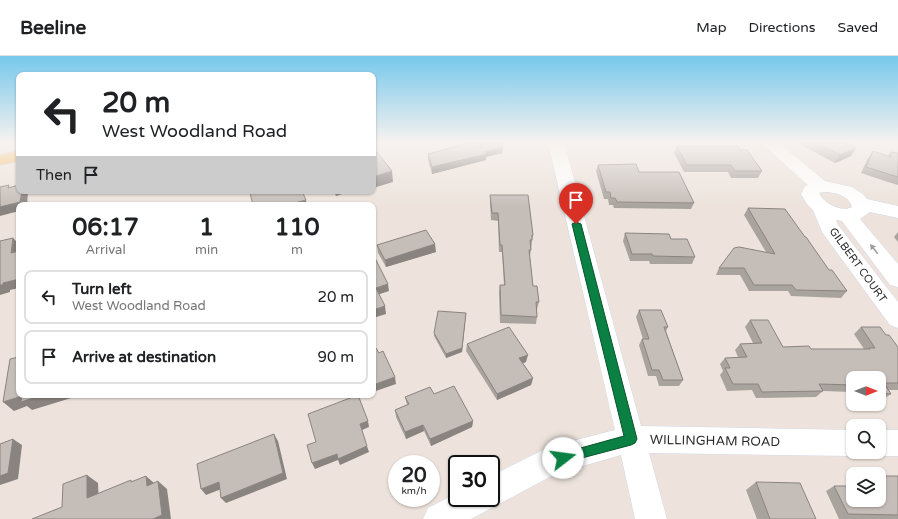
<!DOCTYPE html>
<style>
body{margin:0;font-family:"Varela Round",sans-serif;background:#f2f2f2;color:#202124;height:100vh;display:flex;flex-direction:column;font-size:15px;white-space:nowrap}
*{box-sizing:border-box;margin:0}
p{font-size:13px;color:#757577}
.icon{flex:none;width:22px;height:22px;fill:none;stroke:currentColor;stroke-width:2;stroke-linecap:round;stroke-linejoin:round}
.map{position:relative;flex:1;overflow:hidden}
.drawer{position:absolute;left:16px;top:146px;width:360px;height:196px;display:flex;flex-direction:column;background:#fff;border-radius:8px;box-shadow:0 1px 3px #0004}
.drawer>*{flex:none}
.guide{position:absolute;left:16px;top:16px;width:360px;height:122px;border-radius:8px;box-shadow:0 1px 3px #0004;background:#fff;color:#202124;overflow:hidden}
.needle{width:26px;rotate:90deg}
.fabs{position:absolute;left:846px;top:315px;display:grid;gap:8px}
.fabs a{display:grid;place-items:center;width:40px;height:40px;border-radius:8px;background:#fff;box-shadow:0 1px 3px #0004;font-size:20px}
.speed{position:absolute;left:388px;top:399px;display:flex;gap:8px;font-size:20px;font-weight:700;text-align:center}
.speed>*{display:grid;place-content:center;width:52px;height:52px;border-radius:50%;background:#fff;box-shadow:0 1px 3px #0004;line-height:1}
.speed small{font-size:10px;font-weight:400}
.speed .limit{border:2px solid #111;border-radius:6px;background:#fff;color:#111}
.pin{position:absolute;display:grid;place-items:center;width:34px;height:34px;color:#fff;margin:-41px -17px;border-radius:50% 50% 50% 0;rotate:-45deg;box-shadow:0 0 4px #0007}
.pin .icon{rotate:45deg}
.me{position:absolute;width:44px;margin:-22px;rotate:75deg;stroke-linejoin:round;filter:drop-shadow(0 0 3px #0008)}
.turn{display:flex;align-items:center;gap:14px;height:84px;padding:0 20px;font-size:18px}
.turn .icon{width:52px;height:52px;stroke-width:2.5}
.turn b{display:block;font-size:28px;line-height:34px}
.then{display:flex;align-items:center;height:38px;padding:0 20px;background:#0003;gap:8px;font-size:15px}
.eta{display:flex;justify-content:space-evenly;align-items:center;height:68px;text-align:center}
.eta b{font-size:24px;font-weight:700;line-height:28px}
ul{padding:0;list-style:none}
li{display:flex;align-items:center;gap:12px;height:54px;margin:0 8px 6px;padding:0 12px;border:2px solid #e0e0e0;border-radius:8px}
li div{flex:1}
li b{display:block;font-size:15px}
li em{font-style:normal}
header{display:flex;align-items:center;gap:24px;box-sizing:border-box;height:56px;padding:0 20px;background:#fff;border-bottom:1px solid #e0e0e0}
header strong{font-size:19px}
nav{display:flex;gap:22px;margin-inline-start:auto;font-size:14px}
.map>svg:first-child{display:block}
.lines{fill:none;stroke-linecap:round;stroke-linejoin:round}
.minor-casing{stroke:#d1d8e4;stroke-width:1}
.major-casing{stroke:#c3c3c3;stroke-width:1}
.minor{fill:#fff;fill-rule:evenodd}
.major{fill:#f6b758;fill-rule:evenodd}
.wall{fill:#a9a39e}
.shaded-wall{fill:#8a8481}
.building{fill:#c5bdb8;stroke:#8a8481}
.oneway{fill:#9f9f9f}
.route{fill:#0b8043;stroke:#07532c}
.labels{text-anchor:middle;dominant-baseline:central;stroke-width:3.5;stroke-linejoin:round;paint-order:stroke}
.street-label{font-size:11px;fill:#2a2a2a;stroke:#fff}
.near-street-label{font-size:13px;fill:#2a2a2a;stroke:#fff}
</style>
<header>
<strong>Beeline</strong>
<nav><a>Map</a><a>Directions</a><a>Saved</a></nav>
</header>
<div class="map">
<svg width="898" height="463" viewBox="0 0 898 463">
<rect width="100%" height="100%" fill="#ede3dc"/>
<g class="lines">
<defs>
<path id="minor" d="M548,86H564L641,370L853,374V396H863L853,400L649,397L667,463H635L621,399L555,418L471,463H423L428,452L457,437V442H491V420L549,391L615,374Z
M760,86H778L825,125L852,131L863,138L867,143L898,150V162L870,156L860,163L898,208V231L890,229L842,165L836,164L838,169L898,246V272L890,269L822,176L813,154L807,148L801,138L805,130L808,129ZM823,136C834,136 849,139 852,151C842,157 823,147 819,137Z
M879,374H898V400H879L869,396H879Z"/>
<path id="major" d="M19,95V105L0,109V99Z"/>
</defs>
<use href="#minor" class="minor-casing"/>
<use href="#major" class="major-casing"/>
<use href="#minor" class="minor"/>
<use href="#major" class="major"/>
</g>
<path class="wall" d="M480,86H498L502,97L486,101V104L432,118L428,104V98L480,91Z
M798,86H847L856,92L851,100L835,107L803,90Z
M677,90L740,94L762,115L758,122H731L728,116H684L674,97Z
M873,95L888,100L891,96L898,97V129L888,126L861,117L868,102Z
M598,109L639,116L694,147L691,153L614,152L613,149H609L608,143H604L596,115Z
M333,135H351L336,140Z
M490,139L533,179L530,200L533,230L539,246L537,253V261L536,268L500,267L499,236L500,229H504L502,196H499L498,165L491,164L490,146Z
M748,152L805,181L829,214L847,235L841,242L791,240L788,235H749L740,219H716L719,212L766,196L744,159Z
M898,176V186L894,181Z
M625,177L671,183L695,201L692,208H650L649,205H630L623,185Z
M377,189L436,196L386,211L378,197Z
M639,254L668,271L666,275L683,324L679,330H659L656,320H648L639,289L642,283H643L636,261Z
M466,257L462,296L446,302L434,280V277Z
M750,264L783,291L811,293H864L854,278L861,271L886,279L898,291V334H888L891,338L882,344H879V322H853V340L851,336L823,335L816,341L756,342L752,334L727,335L720,319L723,315L720,308L725,302L738,301L735,294L740,288L753,287L745,271Z
M467,288L526,306L523,307L533,322L531,329L497,344L466,295Z
M434,338L473,365L472,371L431,390L424,375L406,383L396,361L395,354L407,349L405,341Z
M898,420V463H839L826,435L834,430L853,444Z
M756,426L816,463H757L746,434Z"/>
<path class="shaded-wall" d="M503,91L502,97L486,101V104L432,118V111Z
M856,92L851,100L835,107L840,99Z
M392,115L393,126L373,132V121Z
M22,135H27L28,136L27,149H19V155L0,160V151Z
M335,135H351L336,140Z
M354,135H362L354,137Z
M306,144L307,149H286Z
M13,182L19,188L18,204L11,197Z
M435,188L436,196L386,211L385,204Z
M19,223V232L10,234V236L0,239V229L3,227Z
M388,228L389,235L377,239L376,232Z
M385,250L386,258L373,262V254Z
M466,257L462,296L446,302V298Z
M528,299L526,306L518,309L519,302Z
M395,321L396,328L373,336V329Z
M533,322L531,329L497,344V338Z
M43,339H81L32,354L27,350L14,355L3,346L22,340Z
M368,365L369,371L362,374L360,368Z
M473,365L472,371L431,390L430,383Z
M423,369L424,375L406,383L405,376Z
M274,378L278,385L287,423L226,447L221,442Z
M13,383L22,389L18,423L0,429V420Z
M367,390L369,396L340,409L338,404L315,413L312,407L337,398Z
M87,419L98,427L99,450L87,442Z
M146,420L155,428L147,430Z
M158,425L167,433L171,463H153Z
M219,426L224,432L206,439L201,433Z"/>
<path class="building" d="M472,86H476L481,92V86H498L503,91L485,96L487,98L432,111L428,98Z
M814,86H847L856,92L840,99Z
M677,90H738L740,94H747L762,115H735L731,109H687Z
M873,95L891,101V96L898,97V121L866,111Z
M377,96L392,115L373,121V98Z
M636,108L639,116H679L694,147L617,146L615,142H611L610,136H606L598,109Z
M9,129L8,132L19,129V135H22L20,146L0,151V131Z
M257,135H302L306,144L286,149H253L250,137Z
M490,139H528L533,179H532V184H530L531,194H529L533,230H537L539,246H536L537,261L501,259L500,229H505L502,189H500L498,157H492Z
M748,152L785,153L805,181H806L829,214H832L847,235L796,234L792,229H754L744,212H719L734,192L739,191L775,198Z
M426,174L435,188L385,204L377,189Z
M625,177L669,178L671,183H687L695,201L653,200L652,198H632Z
M13,182L11,197L19,195V223L3,227V229H0V185Z
M374,200L388,228L376,232L385,250L373,254V201Z
M639,254H661L668,271H664L683,324H663L659,314H652L642,283H649Z
M438,255L466,257L462,292L446,298L434,277Z
M750,264H768L783,291L809,290L811,293H870L869,292H875L861,271H880L886,279H889L898,291V327H884L891,338L879,337V322H853V329L819,328L823,335L762,336L758,328H733L725,312H730L725,302L747,301L740,288L762,287Z
M509,271L528,299L519,302L533,322L497,338L467,288Z
M376,292L379,297L383,295L395,321L373,329V293Z
M19,301V339H43L21,346L22,340L3,346L10,303Z
M454,330L473,365L430,383L423,369L405,376L395,354L409,348L405,341L430,331L434,338Z
M358,339L368,365L360,368L367,390L338,403L337,398L312,407L307,389L316,386L308,358Z
M274,378L283,417L221,442L219,426L201,433L197,408Z
M13,383L8,417L0,420V388Z
M87,419V442L131,424V426L146,420L147,430L158,425L162,459L153,463H32L62,451L63,428Z
M879,420H898V459L848,458L834,430H853V444H879Z
M756,426L800,427L816,463H770Z"/>
<defs><path id="oneway-solid" d="M-6-.8H1V-3.2L6.5 0L1 3.2V.8H-6Z"/></defs>
<use class="oneway" href="#oneway-solid" transform="translate(874 193) rotate(-128)"/>
<linearGradient id="sky" x2="0" y2="1"><stop stop-color="#76c8ec"/><stop offset="0.57" stop-color="#f7f2ef"/><stop offset="1" stop-color="#f7f2ef" stop-opacity="0"/></linearGradient>
<rect width="898" height="151" fill="url(#sky)"/>
<path class="route" d="M576,166L581,168L637,383L635,387L631,389L563,407L559,406L557,402L559,398L624,380L572,168Z"/>
<g class="labels">
<g class="street-label">
<text transform="translate(858 209) rotate(54)">GILBERT COURT</text>
</g>
<g class="near-street-label">
<text transform="translate(715 385) rotate(1)">WILLINGHAM ROAD</text>
</g>
</g>
</svg>
<div class="fabs">
<a><svg class="needle" viewBox="-14 -14 28 28"><path d="M0-13l5 13h-10z" fill="#e53935"/><path d="M0 13l5-13h-10z" fill="#757577"/></svg></a>
<a><svg class="icon" aria-label="search" viewBox="0 0 24 24"><circle cx="10" cy="10" r="6"/><path d="M15 15l6 6"/></svg></a>
<a><svg class="icon" aria-label="layers" viewBox="0 0 24 24"><path d="M12 4l9 5-9 5-9-5zM3 14l9 5 9-5"/></svg></a>
</div>
<div class="speed"><div>20<small>km/h</small></div><div class="limit">30</div></div>
<div class="pin" style="left:576px;top:168px;background:#d93025"><svg class="icon" aria-label="arrive" viewBox="0 0 24 24"><path d="M6 21V4h12l-3 4 3 4H6"/></svg></div>
<svg class="me" style="left:563px;top:402px" viewBox="-20 -20 40 40"><circle r="19" fill="#fff"/><path d="M0-13L10 11 0 6-10 11z" fill="#0b8043"/></svg>
<div class="guide">
<div class="turn"><svg class="icon" aria-label="left" viewBox="0 0 24 24"><path d="M17 20v-9H6M10 6l-5 5 5 5"/></svg><div><b>20 m</b>West Woodland Road</div></div>
<div class="then">Then<svg class="icon" aria-label="arrive" viewBox="0 0 24 24"><path d="M6 21V4h12l-3 4 3 4H6"/></svg></div>
</div>
<section class="drawer">
<div class="eta">
<div><b>06:17</b><p>Arrival</p></div>
<div><b>1</b><p>min</p></div>
<div><b>110</b><p>m</p></div>
</div>
<ul>
<li><svg class="icon" aria-label="left" viewBox="0 0 24 24"><path d="M17 20v-9H6M10 6l-5 5 5 5"/></svg><div><b>Turn left</b><p>West Woodland Road</p></div><em>20 m</em></li>
<li><svg class="icon" aria-label="arrive" viewBox="0 0 24 24"><path d="M6 21V4h12l-3 4 3 4H6"/></svg><div><b>Arrive at destination</b></div><em>90 m</em></li>
</ul>
</section>
</div>
